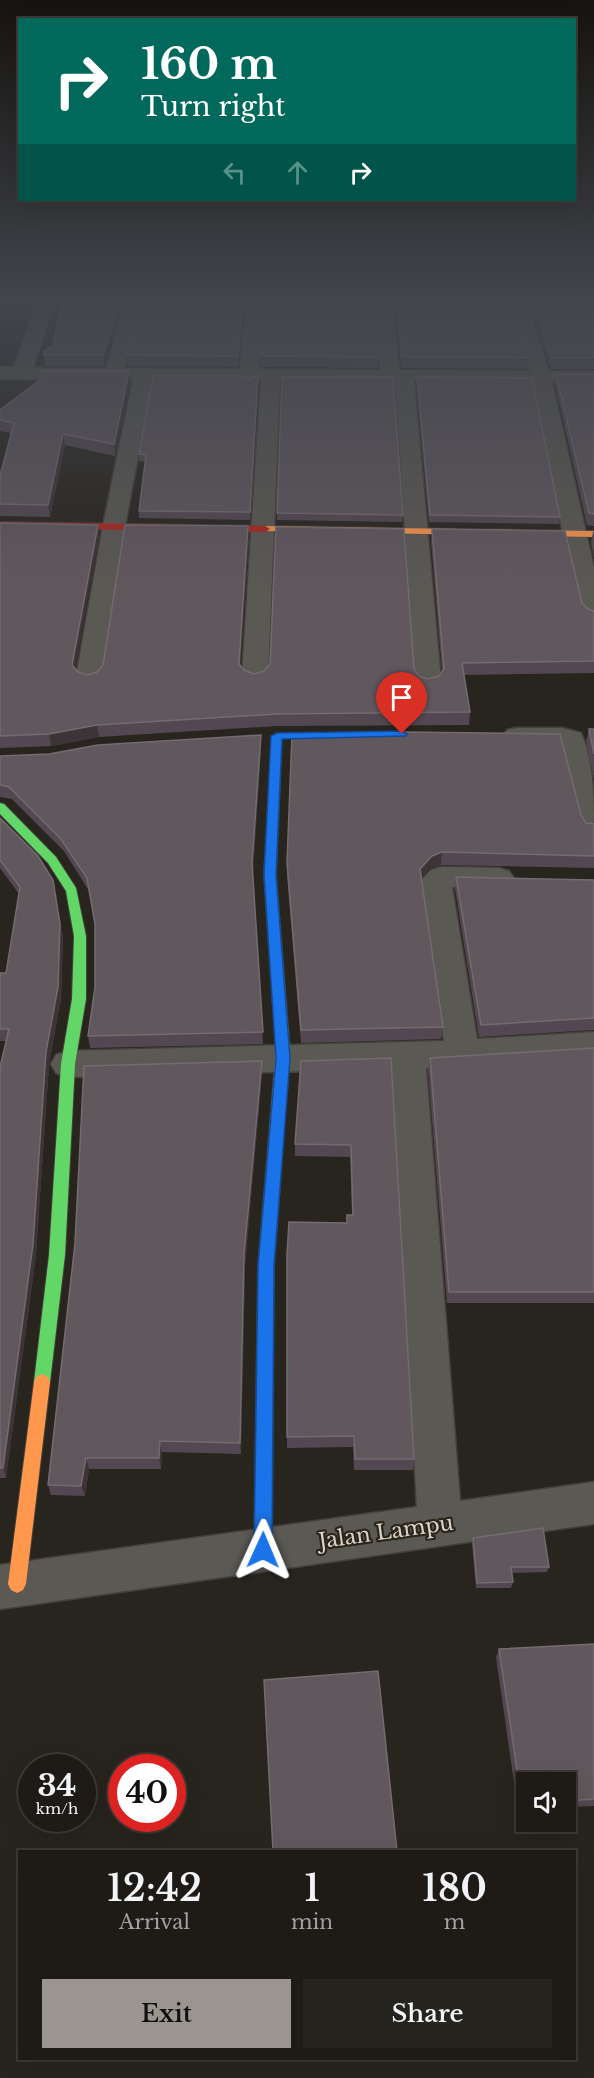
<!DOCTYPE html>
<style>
body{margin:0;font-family:"Libre Baskerville",serif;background:#26241f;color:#f1f3f6;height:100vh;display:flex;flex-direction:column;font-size:22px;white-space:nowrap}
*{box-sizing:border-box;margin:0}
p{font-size:20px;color:#a1a1a1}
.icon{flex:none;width:33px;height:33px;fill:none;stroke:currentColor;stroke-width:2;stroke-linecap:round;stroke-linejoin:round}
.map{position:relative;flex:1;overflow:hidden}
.details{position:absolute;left:18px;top:1850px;width:558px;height:210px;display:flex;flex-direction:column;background:#1e1b16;border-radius:0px;box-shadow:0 6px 24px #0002,0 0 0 2px #3c3935}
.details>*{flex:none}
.guide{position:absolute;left:18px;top:18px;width:558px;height:183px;border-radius:0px;box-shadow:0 6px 24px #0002,0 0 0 2px #3c3935;background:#00695c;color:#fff;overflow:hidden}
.fabs{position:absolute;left:516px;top:1772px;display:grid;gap:12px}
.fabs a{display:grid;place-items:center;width:60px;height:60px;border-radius:0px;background:#1e1b16;box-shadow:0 6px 24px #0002,0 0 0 2px #3c3935;font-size:30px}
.speed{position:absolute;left:18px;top:1754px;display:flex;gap:12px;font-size:30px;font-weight:700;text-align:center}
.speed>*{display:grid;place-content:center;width:78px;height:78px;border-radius:50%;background:#1e1b16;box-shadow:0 6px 24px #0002,0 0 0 2px #3c3935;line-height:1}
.speed small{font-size:15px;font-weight:400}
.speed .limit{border:9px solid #d22;background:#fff;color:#111}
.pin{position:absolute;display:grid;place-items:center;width:51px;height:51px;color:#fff;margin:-62px -26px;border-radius:50% 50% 50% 0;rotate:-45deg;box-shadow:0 0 6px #0007}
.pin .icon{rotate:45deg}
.me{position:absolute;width:66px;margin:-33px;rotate:1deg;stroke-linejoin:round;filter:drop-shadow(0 0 4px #0008)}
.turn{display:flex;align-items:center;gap:21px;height:126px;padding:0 24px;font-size:27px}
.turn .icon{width:78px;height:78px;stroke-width:2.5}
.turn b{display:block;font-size:42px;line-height:51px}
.lanes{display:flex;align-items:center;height:57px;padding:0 24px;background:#0003;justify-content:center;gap:30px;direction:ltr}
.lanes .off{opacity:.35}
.eta{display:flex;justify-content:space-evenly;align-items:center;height:102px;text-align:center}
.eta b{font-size:36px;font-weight:600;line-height:42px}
.button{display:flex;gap:12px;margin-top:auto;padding:12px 24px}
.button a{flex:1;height:69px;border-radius:0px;background:#9a968f;color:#111;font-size:24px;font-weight:600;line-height:69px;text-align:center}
.button a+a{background:#26241f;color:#f1f3f6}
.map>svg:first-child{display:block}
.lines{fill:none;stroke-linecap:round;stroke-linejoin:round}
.street-casing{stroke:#44413b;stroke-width:3}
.fast-casing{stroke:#44413b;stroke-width:2}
.slow-casing{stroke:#44413b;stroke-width:2}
.jam-casing{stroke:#44413b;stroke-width:2}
.street{fill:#5b5954;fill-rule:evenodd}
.fast{fill:#63d668;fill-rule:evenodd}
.slow{fill:#ff974d;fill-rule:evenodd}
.jam{fill:#b3261e;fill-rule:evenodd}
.wall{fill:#534851}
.shaded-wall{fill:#3c3437}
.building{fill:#61585e;stroke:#746b70;stroke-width:1.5}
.route{fill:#1a73e8;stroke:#114b97;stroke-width:1.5}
.labels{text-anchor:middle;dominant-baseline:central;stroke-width:4.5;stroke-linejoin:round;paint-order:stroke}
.near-street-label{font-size:21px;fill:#d8d4cc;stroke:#2c251a}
</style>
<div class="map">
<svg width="594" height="2078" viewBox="0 0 594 2078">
<rect width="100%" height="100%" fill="#28241e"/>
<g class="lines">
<defs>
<path id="street" d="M39,299H56L33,368H106L123,312L126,308H138L141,312L124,368L240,369L246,299H264L259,369L380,370L375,299H393L399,370L530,371L509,299H526L549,371H594V383L552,382L594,568V621L586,619L582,614L563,534L533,382L414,381L441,681L437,686L428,689L419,686L415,681L395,381H280L268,676L264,681L255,684L246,681L242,676L261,380L249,383L242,380H152L125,526L102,677L98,682L89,685L80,682L76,677L103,526L133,380L0,379V367H14Z
M516,728H562L581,733C594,761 594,803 594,835L584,833L580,826L560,744H516L507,742L503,736L507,730Z
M441,867L499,868L509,871L514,878L509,885L499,888L452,887L477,1039L594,1032V1058L426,1068L460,1501L594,1482V1524L0,1609V1565L417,1507L392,1069L68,1077L56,1073L51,1064L56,1055L68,1051L444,1041L421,881L431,870Z"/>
<path id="fast" d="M277,733L282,736L276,875L290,1051L288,1055H278L276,1051L264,875L272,736Z
M0,803L4,804L56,857L76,888L86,936V999L75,1064L65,1255L50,1382L48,1387L42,1390L36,1387L34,1382L49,1255L61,1064L72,999L74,936L66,891L48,863L0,814Z"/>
<path id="slow" d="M265,526L594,531V537L262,531L260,529Z
M283,1046L288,1047L290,1051L274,1266L272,1550L269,1556L263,1559L257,1556L254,1550L258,1266L276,1051L278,1047Z
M42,1374L48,1377L50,1382L26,1584L23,1590L17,1593L11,1590L8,1584L34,1382L36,1377Z"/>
<path id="jam" d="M0,522L265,526L270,529L265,532L0,528Z"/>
</defs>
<use href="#street" class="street-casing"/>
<use href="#fast" class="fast-casing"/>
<use href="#slow" class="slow-casing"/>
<use href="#jam" class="jam-casing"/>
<use href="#street" class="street"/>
<use href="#fast" class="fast"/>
<use href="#slow" class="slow"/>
<use href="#jam" class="jam"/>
</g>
<path class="wall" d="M63,299H244L238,367L127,366L126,355L140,309L138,306H126L121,311L104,366H45L44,355L53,345Z
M395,299H511L528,358L527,369L401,368Z
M528,299H594V369H551Z
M261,356L378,357V368L261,367Z
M129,371L130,382L115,456L65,445L50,517L0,516V476L11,433L0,431V410Z
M556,374H594V526L587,525L555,384Z
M258,376L250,520L139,518V511L145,462L139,461V454L249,379Z
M417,377L560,517L559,524L429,522L416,383Z
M277,513L403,515L402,522L277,520Z
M0,523L98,525L99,536L75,669L78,672L88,675L97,672L248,526L249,538L240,665L244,670L254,674L414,669L419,676L428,679L439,676L442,671L431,541L432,529L582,603L588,609L594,611V673L464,675L470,712L469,725L277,726L99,737L51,746L0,748Z
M594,531V558L591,543L593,532Z
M589,729H594V779L586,741Z
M261,747L253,873L263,1044L90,1048L88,1036L95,987V925L89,891L64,851L12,799L0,797V756Z
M581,815L586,823L594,824V868L441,865L430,868L421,878L443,1027L441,1039L301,1043L287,875V863Z
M0,818L63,936L61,999L49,1064L36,1255L6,1478H0V1067L6,1041H0V973H6L19,894L0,868Z
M456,877L594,880V1030L479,1037L455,889Z
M594,1048V1303H447L428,1070L430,1058Z
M391,1058L414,1459L413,1470H354L353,1447L287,1448V1254L347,1223V1215H352L350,1157L295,1156V1144Z
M262,1074L245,1266L241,1454L162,1452L161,1469H89L85,1496L51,1495L48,1485Z
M473,1538L549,1567L547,1572L511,1573L513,1582L511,1588H476L472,1544Z
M594,1644V1806L566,1807V1782H526V1810H518L496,1657L499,1649Z"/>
<path class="shaded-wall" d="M121,299H125L126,306L121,311L104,366L103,355Z
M243,299H244L238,367V356Z
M129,371L130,382L115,456L114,444Z
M258,376L259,383L250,520V512Z
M63,434L65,445L50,517L48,505Z
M98,525L99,536L74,677L72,665Z
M248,526L249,538L240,676L239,664Z
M97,725L99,737L51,746L49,734Z
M261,735V747L253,875L252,863Z
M442,852L441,865L430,868L419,881L420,869L432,856Z
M53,880L63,936L61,999L49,1064L36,1255L6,1478L3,1468Z
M262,1061V1074L245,1266L241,1454L240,1443L244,1254Z
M160,1441L162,1452L161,1469L159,1458Z
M86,1458L89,1469L85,1496L81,1486Z"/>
<path class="building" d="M63,299H121L103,355H44V351L53,345Z
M140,299H243L238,356L126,355L142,302Z
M265,299H374L378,357L261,356Z
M397,299H511L528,358L402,357Z
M533,299H594V358H552Z
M42,371H129L114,444L63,434L48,505L0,504V476L14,423L0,420V410L41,379Z
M556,374H594V514L589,513Z
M153,376H241L249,379L258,376L250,512L139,511L146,455L139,454Z
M282,377H393L403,515L277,513Z
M417,377L532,378L560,517L430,515Z
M0,523L98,525L72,665L78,672L88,675L97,672L103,665L125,525L248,526L239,664L244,670L254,674L264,671L270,664L276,527L404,529L414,669L419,676L428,679L439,676L444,669L432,529L565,531L582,603L588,609L594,611V661L462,663L470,712L277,714L97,725L49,734L0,736Z
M589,729H594V754Z
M403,732L560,734L581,815L586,823L594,824V856L442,852L432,856L420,869L443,1027L301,1030L287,863L292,734Z
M261,735L252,863L263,1032L88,1036L95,987V924L87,878L61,839L9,787L0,785V756L49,754L98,745Z
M0,818L38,856L53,880L60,924L58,987L46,1052L33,1244L3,1468H0V1067L9,1029H0V973H6L20,887L0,860Z
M456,877L594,880V1018L481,1025Z
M594,1048V1292H449L430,1058Z
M391,1058L414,1459H355L354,1436L287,1437V1254L289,1222L347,1223V1215H353L351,1145L295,1144L301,1061Z
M262,1061L244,1254L240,1443L160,1441L159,1458H86L81,1486L48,1485L75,1243L84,1066Z
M543,1528L549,1567H511L513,1582L477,1583L473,1538Z
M594,1644V1799L566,1801V1782H526V1803H522L499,1649Z
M378,1671L397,1851H273L264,1680Z"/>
<linearGradient id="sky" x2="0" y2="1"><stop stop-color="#161410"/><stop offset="0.51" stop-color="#42454c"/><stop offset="1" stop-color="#42454c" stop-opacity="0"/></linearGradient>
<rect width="594" height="590" fill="url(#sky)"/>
<path class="route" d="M402,731L407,734L406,736L282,739L276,875L290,1058L274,1266L272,1550L269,1556L263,1559L256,1556L254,1550L258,1266L276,1058L264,875L271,736L277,733Z"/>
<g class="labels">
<g class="near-street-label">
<text transform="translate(386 1532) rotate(-8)">Jalan Lampu</text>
</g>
</g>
</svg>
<div class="fabs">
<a><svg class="icon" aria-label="sound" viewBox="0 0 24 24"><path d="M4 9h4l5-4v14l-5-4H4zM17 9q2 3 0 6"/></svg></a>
</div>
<div class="speed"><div>34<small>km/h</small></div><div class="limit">40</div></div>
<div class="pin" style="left:402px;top:734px;background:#d93025"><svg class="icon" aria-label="arrive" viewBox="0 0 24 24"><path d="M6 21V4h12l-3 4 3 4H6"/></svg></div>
<svg class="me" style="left:263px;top:1550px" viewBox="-20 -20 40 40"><path d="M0-17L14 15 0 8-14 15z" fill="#1a73e8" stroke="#fff" stroke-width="4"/></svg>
<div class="guide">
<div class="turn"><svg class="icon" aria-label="right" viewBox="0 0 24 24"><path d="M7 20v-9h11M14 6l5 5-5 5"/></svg><div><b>160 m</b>Turn right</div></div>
<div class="lanes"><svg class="icon off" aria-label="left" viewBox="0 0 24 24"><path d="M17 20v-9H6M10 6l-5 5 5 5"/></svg><svg class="icon off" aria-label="ahead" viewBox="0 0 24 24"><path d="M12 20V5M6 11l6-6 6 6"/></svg><svg class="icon" aria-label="right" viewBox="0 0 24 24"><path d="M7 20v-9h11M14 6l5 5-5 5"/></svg></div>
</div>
<section class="details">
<div class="eta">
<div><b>12:42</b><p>Arrival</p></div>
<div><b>1</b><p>min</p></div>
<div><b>180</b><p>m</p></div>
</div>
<div class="button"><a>Exit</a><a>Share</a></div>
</section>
</div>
